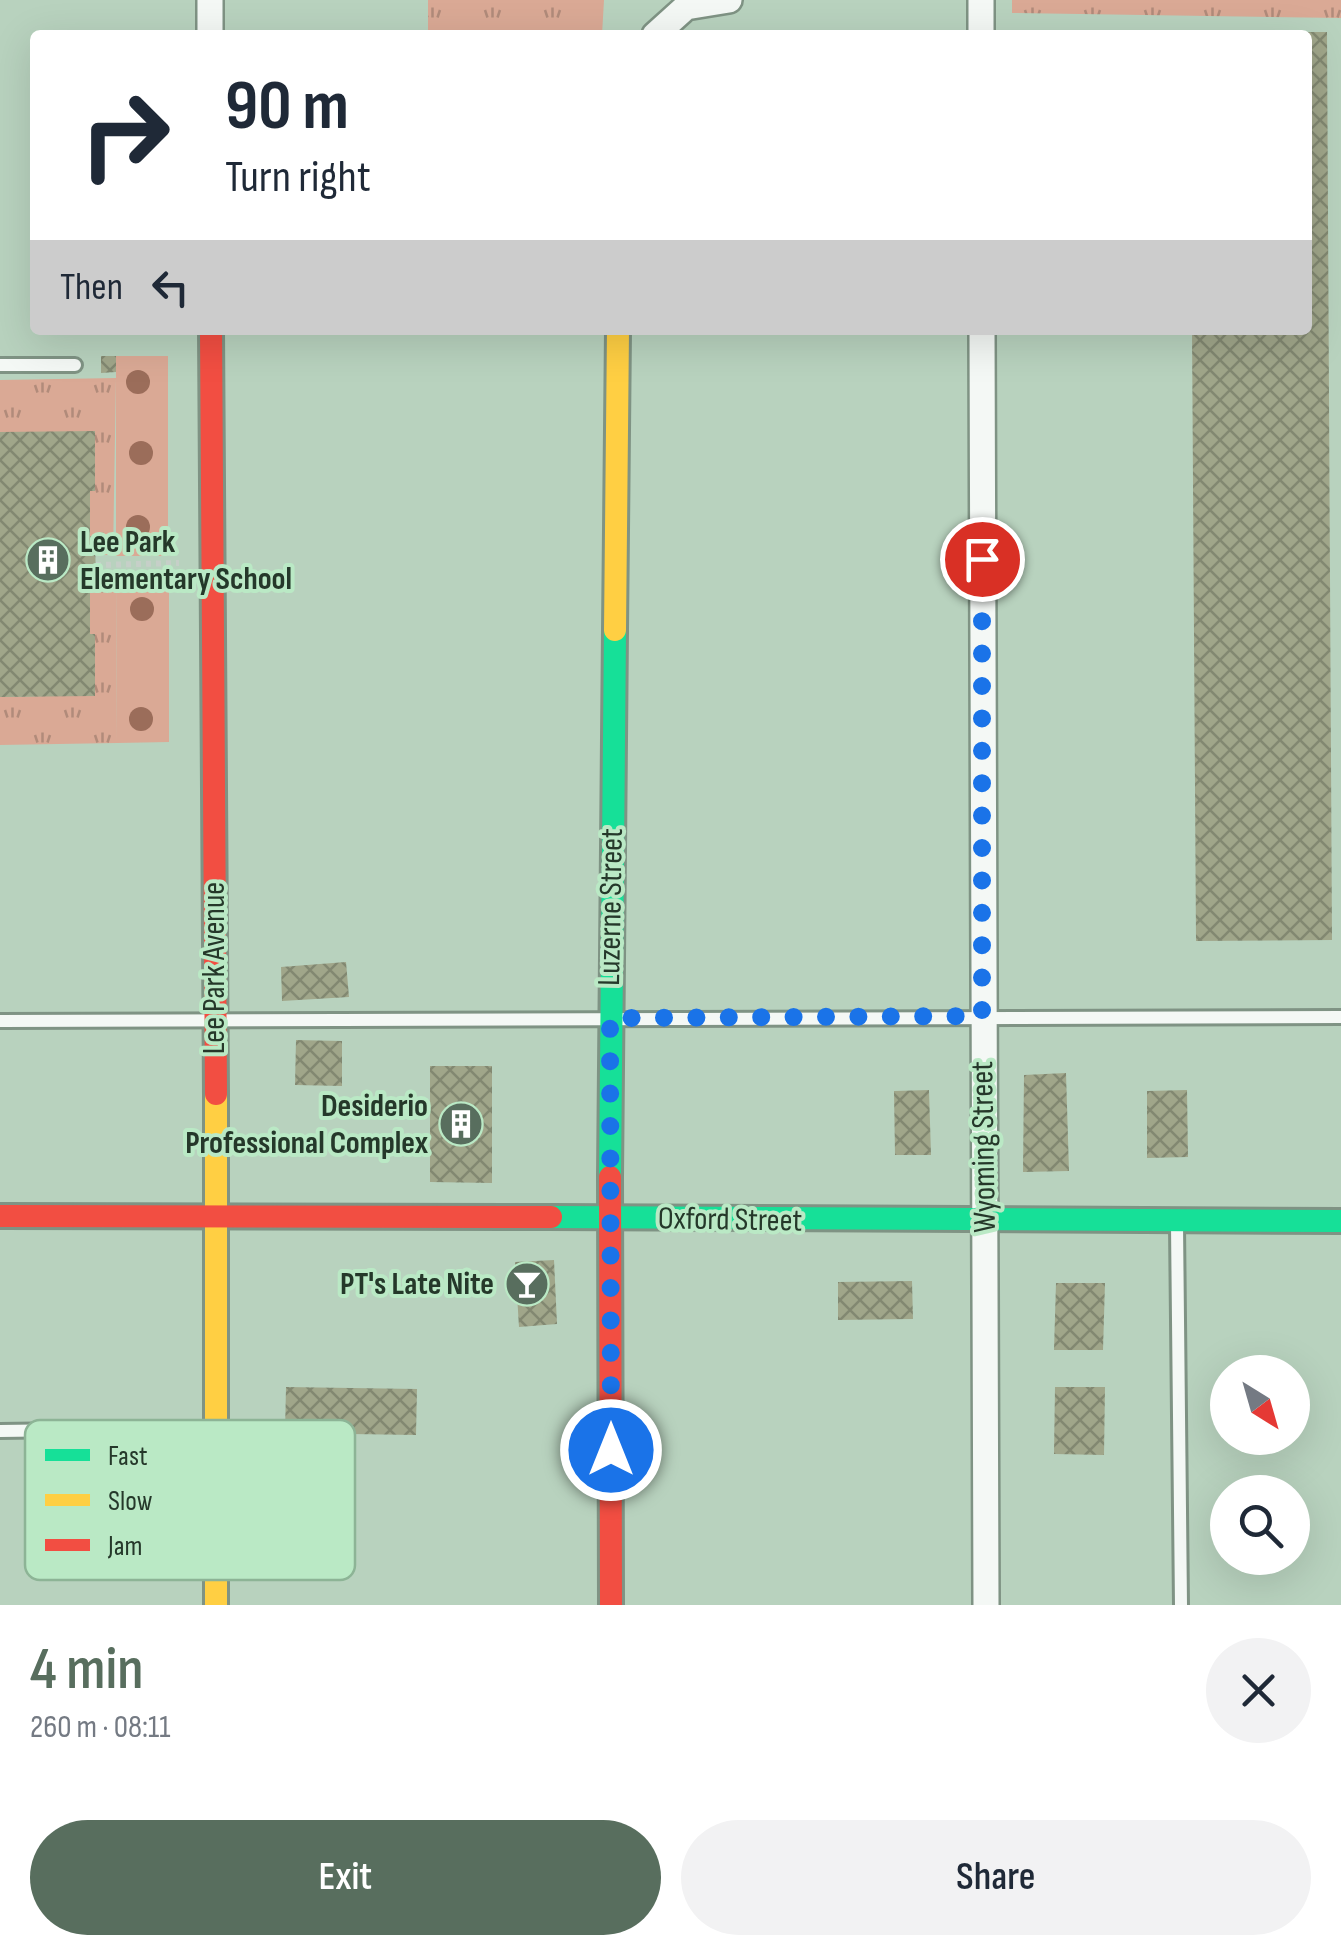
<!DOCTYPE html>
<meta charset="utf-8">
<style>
body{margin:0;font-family:"Sofia Sans Condensed",sans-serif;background:#f2f2f3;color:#1f2937;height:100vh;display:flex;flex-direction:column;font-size:38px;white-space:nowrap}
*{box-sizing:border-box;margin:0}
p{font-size:32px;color:#747a83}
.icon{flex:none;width:55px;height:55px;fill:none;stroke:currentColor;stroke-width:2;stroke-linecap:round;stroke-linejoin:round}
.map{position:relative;height:1605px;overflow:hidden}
.side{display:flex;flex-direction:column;background:#fff;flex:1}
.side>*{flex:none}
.banner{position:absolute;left:30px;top:30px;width:1282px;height:305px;border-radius:10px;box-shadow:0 10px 40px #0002;background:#fff;color:#1f2937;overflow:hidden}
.needle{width:65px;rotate:143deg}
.buttons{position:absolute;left:1210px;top:1355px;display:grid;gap:20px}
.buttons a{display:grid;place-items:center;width:100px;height:100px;border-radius:50%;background:#fff;box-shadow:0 10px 40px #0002;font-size:50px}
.pin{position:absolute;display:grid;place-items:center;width:85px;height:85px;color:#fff;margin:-42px;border:5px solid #fff;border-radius:50%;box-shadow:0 2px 10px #0007}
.me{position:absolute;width:110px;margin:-55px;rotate:0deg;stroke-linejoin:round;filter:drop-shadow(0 0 8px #0008)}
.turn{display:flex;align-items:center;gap:35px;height:210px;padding:0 30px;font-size:45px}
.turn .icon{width:130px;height:130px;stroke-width:2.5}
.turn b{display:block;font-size:70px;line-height:85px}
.then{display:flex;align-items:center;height:95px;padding:0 30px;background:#0003;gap:20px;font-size:38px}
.round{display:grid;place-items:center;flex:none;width:105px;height:105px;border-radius:52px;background:#f2f2f3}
.summary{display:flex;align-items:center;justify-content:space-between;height:170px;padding:0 30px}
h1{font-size:60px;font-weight:600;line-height:75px;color:#586e5e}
.button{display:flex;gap:20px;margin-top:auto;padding:20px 30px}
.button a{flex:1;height:115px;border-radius:60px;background:#586e5e;color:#fff;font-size:40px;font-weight:600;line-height:115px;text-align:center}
.button a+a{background:#f2f2f3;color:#1f2937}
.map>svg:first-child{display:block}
.green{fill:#daa995}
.park{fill:url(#park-tufts)}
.building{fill:url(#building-cross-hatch)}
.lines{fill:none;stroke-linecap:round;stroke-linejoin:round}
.lane-casing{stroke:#7f9384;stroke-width:18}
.street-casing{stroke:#7f9384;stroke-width:30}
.fast-casing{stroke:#7f9384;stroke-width:28}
.slow-casing{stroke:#7f9384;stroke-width:28}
.jam-casing{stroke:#7f9384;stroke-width:28}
.path{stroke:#c6cfc8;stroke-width:6;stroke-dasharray:5 5;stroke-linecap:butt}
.lane{stroke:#f4f8f5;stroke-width:12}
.street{stroke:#f4f8f5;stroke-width:25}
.fast{stroke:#16e098;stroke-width:22}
.slow{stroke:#ffcf43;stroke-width:22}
.jam{stroke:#f24e42;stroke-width:22}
.tree{fill:#9b6d5a}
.route{stroke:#1a73e8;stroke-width:18;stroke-dasharray:0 32.4}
.labels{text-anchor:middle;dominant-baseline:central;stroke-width:8;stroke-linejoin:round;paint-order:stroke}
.poi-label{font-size:32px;font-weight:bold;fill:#25382a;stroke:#bae9c5;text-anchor:end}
.street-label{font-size:32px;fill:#25382a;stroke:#bae9c5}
.key{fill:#bae9c5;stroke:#8db496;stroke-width:2.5}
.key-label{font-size:28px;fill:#25382a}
</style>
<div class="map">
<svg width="1341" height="1605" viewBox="0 0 1341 1605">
<defs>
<pattern id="park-tufts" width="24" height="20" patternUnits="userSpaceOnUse" patternTransform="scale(2.5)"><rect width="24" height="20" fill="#daa995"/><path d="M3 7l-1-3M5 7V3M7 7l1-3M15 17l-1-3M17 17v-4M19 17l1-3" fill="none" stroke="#b18b7a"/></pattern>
<pattern id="building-cross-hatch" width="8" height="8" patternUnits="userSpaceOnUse" patternTransform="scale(2.5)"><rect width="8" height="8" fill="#a0a68a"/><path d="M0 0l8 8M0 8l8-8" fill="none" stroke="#828871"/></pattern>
</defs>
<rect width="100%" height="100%" fill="#b8d2be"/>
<path class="green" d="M116,356H168V556H116Z
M169,573V742L117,743L116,574Z"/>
<path class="park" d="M428,0H604L602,35H428Z
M1012,0H1341V18L1012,13Z
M116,378L113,555H96L95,536H90V491H94L0,432V380Z
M116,574L117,743L0,745V697L95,695V635L90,634V585H96V575Z"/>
<path class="building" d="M1308,32H1327L1332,940L1196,941L1192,330H1308Z
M101,356H116V372L101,373Z
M95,431V491H90V536H95L96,585H90V634H95V696L0,697V432Z
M346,962L349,997L282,1001L281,967Z
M296,1040L342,1041V1086L295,1085Z
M430,1066H492V1183L430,1182Z
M1066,1073L1069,1171L1023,1172L1024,1075Z
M929,1090L931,1155H895L894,1091Z
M1187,1090L1188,1157L1147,1158V1091Z
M554,1260L557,1324L519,1327L515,1262Z
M912,1281L913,1319L838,1320V1282Z
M1056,1283H1105L1103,1350H1054Z
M286,1387L417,1389L416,1435L285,1433Z
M1055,1387H1105L1104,1455L1054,1454Z"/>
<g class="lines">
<defs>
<path id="lane" d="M0,365H75
M0,1021L1341,1017
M1177,1225L1181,1605
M0,1431L212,1428"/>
<path id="street" d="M210,0V35
M981,0V35
M655,35L686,7L729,0
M982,330L986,1605"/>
<path id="fast" d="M610,1177L615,630
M551,1217L1341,1221"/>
<path id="slow" d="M615,630L618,330
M216,1094V1605"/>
<path id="jam" d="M211,330L216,1094
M610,1177L611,1605
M0,1216L551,1217"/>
</defs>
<use href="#lane" class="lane-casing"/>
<use href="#street" class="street-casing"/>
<use href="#fast" class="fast-casing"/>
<use href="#slow" class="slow-casing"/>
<use href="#jam" class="jam-casing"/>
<path class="path" d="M96,565L179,563"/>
<use href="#lane" class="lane"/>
<use href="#street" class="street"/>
<use href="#fast" class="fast"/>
<use href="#slow" class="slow"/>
<use href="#jam" class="jam"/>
</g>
<g class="tree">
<circle cx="138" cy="382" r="12"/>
<circle cx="141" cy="453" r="12"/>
<circle cx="138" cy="527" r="12"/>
<circle cx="142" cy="609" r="12"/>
<circle cx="141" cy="719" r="12"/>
</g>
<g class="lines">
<path class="route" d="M611,1450L610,1018L982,1016V559"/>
</g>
<defs>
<symbol id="building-disc" viewBox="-11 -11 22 22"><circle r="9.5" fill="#586e5e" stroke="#bae9c5"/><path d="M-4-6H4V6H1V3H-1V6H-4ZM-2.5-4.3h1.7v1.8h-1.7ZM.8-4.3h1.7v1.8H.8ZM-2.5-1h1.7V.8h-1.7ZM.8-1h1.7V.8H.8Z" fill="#fff"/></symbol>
<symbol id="bar-disc" viewBox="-11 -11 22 22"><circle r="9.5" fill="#586e5e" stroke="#bae9c5"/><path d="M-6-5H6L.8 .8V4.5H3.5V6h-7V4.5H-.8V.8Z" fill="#fff"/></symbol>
</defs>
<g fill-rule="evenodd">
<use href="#building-disc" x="23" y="535" width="50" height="50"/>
<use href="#building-disc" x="436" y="1099" width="50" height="50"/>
<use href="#bar-disc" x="502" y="1259" width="50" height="50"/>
</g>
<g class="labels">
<g class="poi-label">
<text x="80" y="542" text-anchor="start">Lee Park<tspan x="80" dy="37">Elementary School</tspan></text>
<text x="428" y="1106">Desiderio<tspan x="428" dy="37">Professional Complex</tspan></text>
<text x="494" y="1284">PT's Late Nite</text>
</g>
<g class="street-label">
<text transform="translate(611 907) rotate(-89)">Luzerne Street</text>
<text transform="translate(214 968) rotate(-90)">Lee Park Avenue</text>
<text transform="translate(984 1147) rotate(-91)">Wyoming Street</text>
<text transform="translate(730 1220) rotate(1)">Oxford Street</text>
</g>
</g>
<rect x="25" y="1420" width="330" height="160" rx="15" class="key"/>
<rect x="45" y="1449" width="45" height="12" fill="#16e098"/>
<rect x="45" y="1494" width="45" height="12" fill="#ffcf43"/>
<rect x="45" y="1539" width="45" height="12" fill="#f24e42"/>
<g class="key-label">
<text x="108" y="1465">Fast</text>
<text x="108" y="1510">Slow</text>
<text x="108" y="1555">Jam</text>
</g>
</svg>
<div class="buttons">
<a><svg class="needle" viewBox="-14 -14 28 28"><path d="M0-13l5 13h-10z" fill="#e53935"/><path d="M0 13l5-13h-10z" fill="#747a83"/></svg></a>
<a><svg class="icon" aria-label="search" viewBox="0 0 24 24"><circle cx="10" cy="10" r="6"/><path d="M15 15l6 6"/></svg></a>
</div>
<div class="pin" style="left:982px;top:559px;background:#d93025"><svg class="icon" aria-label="arrive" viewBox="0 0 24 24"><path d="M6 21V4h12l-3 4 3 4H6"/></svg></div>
<svg class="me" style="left:611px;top:1450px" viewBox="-20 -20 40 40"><circle r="17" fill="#1a73e8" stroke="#fff" stroke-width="3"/><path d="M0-11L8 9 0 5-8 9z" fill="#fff"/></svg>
<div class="banner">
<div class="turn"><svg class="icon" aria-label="right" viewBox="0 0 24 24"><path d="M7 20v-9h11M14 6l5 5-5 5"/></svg><div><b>90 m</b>Turn right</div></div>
<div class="then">Then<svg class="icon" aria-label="left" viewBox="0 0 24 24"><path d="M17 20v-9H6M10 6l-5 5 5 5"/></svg></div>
</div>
</div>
<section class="side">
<div class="summary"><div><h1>4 min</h1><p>260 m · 08:11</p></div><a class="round"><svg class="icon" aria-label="close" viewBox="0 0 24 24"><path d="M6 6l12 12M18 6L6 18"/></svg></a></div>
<div class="button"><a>Exit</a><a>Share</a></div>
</section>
